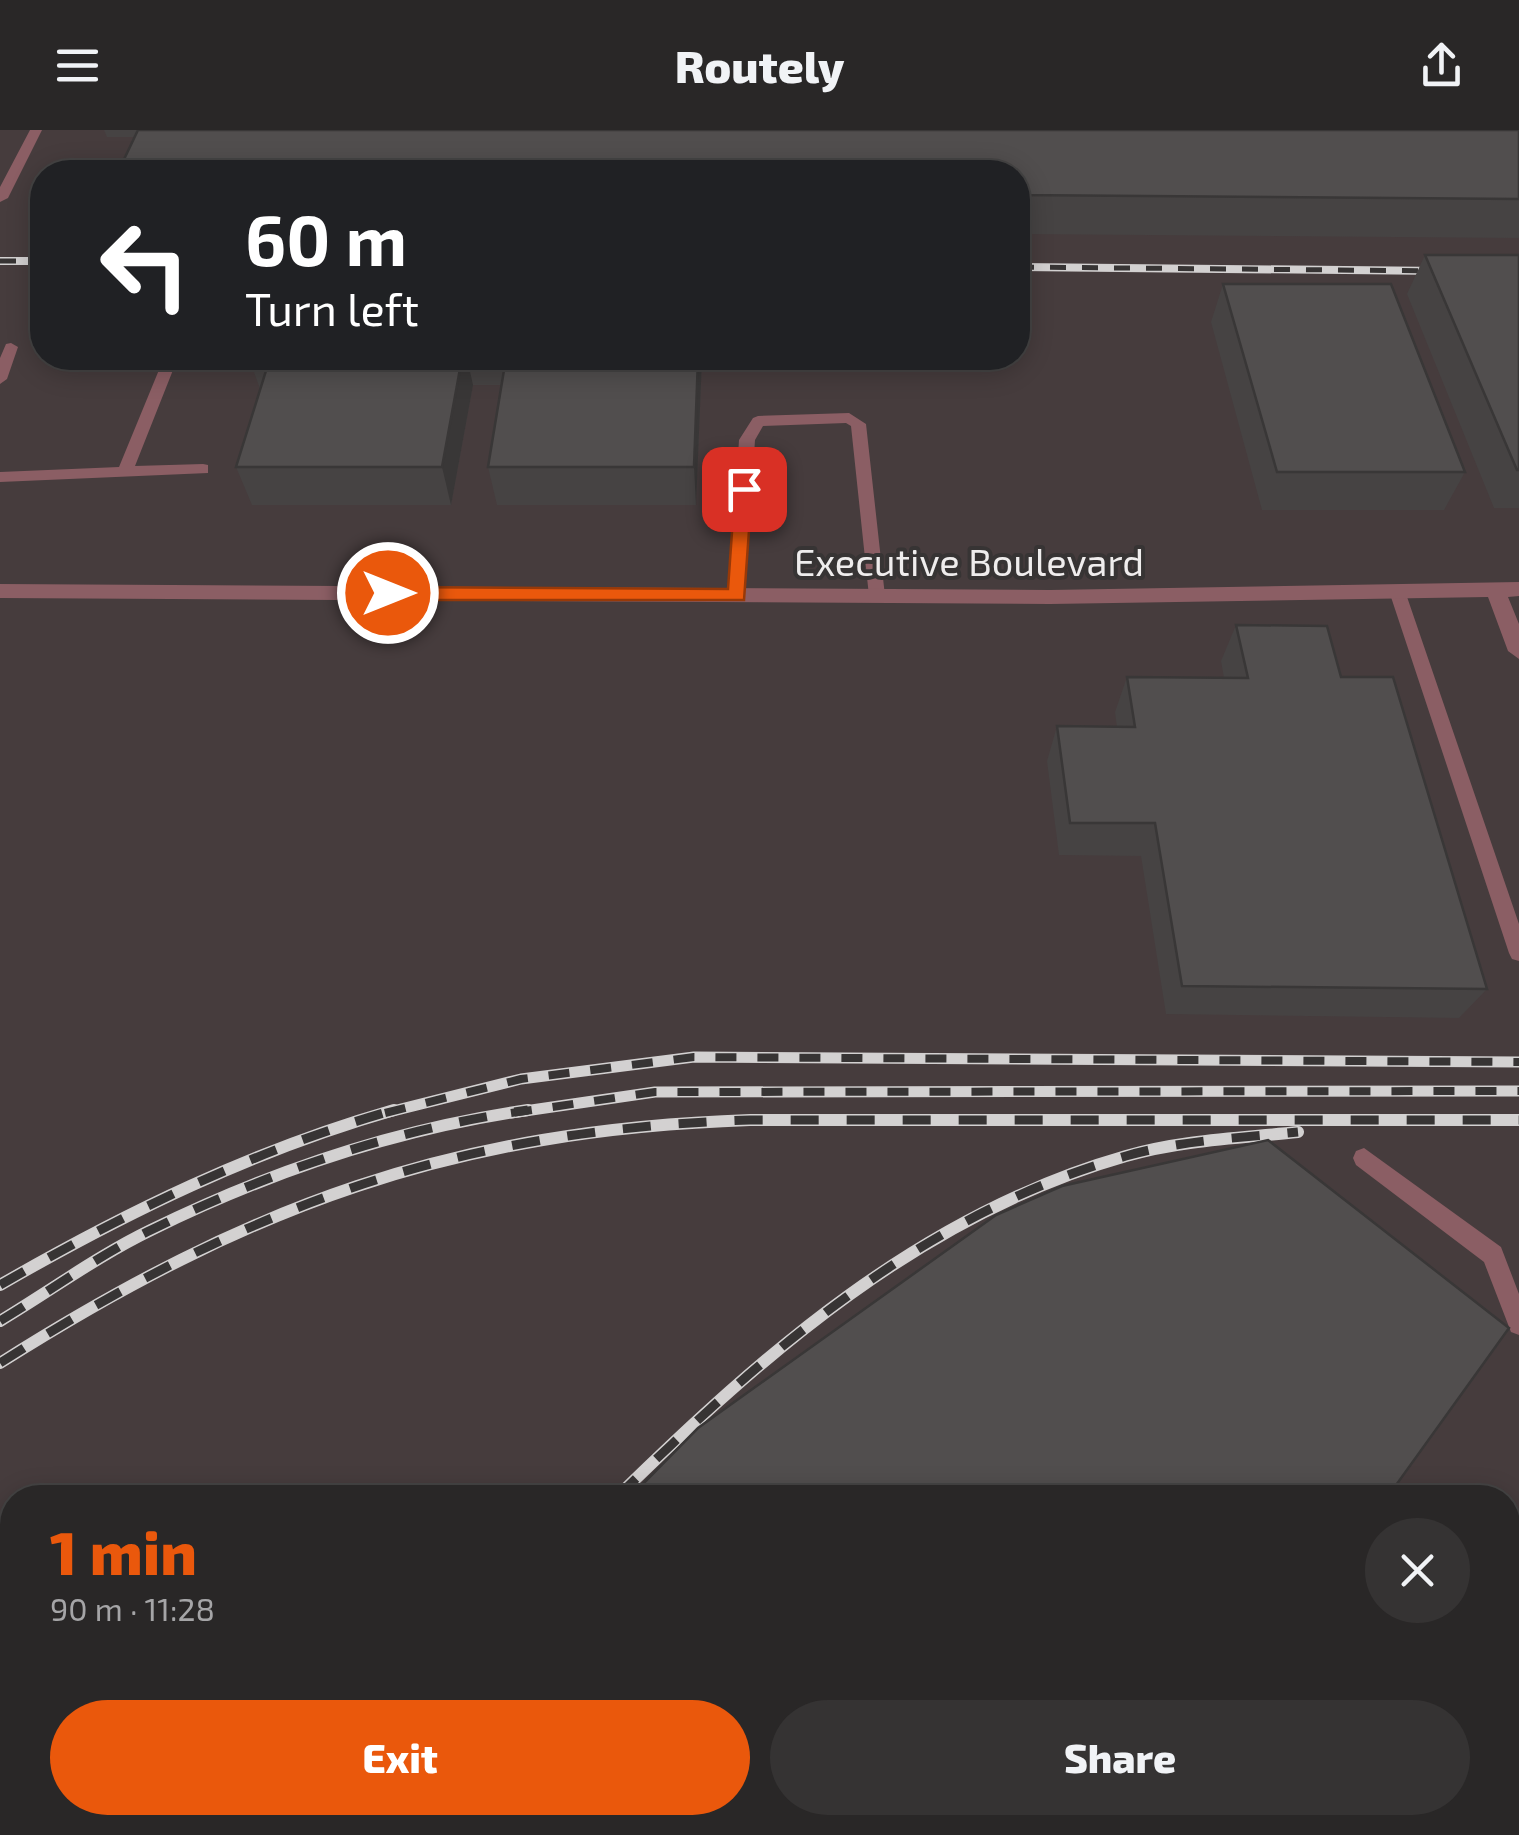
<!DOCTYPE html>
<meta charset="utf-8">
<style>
body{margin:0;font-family:"Exo 2",sans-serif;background:#353333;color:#f1f3f6;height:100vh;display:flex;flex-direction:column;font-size:38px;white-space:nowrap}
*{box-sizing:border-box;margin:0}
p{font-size:32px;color:#a5a5a7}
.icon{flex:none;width:55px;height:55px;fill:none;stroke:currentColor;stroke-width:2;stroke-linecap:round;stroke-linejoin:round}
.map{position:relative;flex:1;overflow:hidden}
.panel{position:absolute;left:0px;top:1355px;width:1520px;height:350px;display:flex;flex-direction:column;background:#292727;border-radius:40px 40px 0 0;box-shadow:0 5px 25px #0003,0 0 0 2px #454444}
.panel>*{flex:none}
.top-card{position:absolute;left:30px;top:30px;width:1000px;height:210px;border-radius:40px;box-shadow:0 5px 25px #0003,0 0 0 2px #454444;background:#202124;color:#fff;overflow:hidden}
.pin{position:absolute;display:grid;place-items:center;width:85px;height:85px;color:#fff;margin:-42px;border-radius:20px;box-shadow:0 5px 15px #0006}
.me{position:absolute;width:110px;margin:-55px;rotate:90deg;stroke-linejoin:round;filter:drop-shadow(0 0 8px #0008)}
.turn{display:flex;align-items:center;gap:35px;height:210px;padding:0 50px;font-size:45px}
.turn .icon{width:130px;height:130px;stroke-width:2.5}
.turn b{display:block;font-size:70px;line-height:85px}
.round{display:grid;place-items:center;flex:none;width:105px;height:105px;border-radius:52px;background:#353333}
.summary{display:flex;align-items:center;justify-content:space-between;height:170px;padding:0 50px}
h1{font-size:60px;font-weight:800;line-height:75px;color:#ea580c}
.primary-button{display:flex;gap:20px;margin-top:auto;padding:20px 50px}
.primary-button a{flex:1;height:115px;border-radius:60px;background:#ea580c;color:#fff;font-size:40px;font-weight:800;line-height:115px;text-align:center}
.primary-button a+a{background:#353333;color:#f1f3f6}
header{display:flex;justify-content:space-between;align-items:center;height:130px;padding:0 50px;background:#292727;font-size:45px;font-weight:800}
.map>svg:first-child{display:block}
.built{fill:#463c3d;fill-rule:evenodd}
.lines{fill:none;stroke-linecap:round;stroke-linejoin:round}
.lane{fill:#8b5e64;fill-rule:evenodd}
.street{fill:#8b5e64;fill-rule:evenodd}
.rail-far2-casing{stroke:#d3d1d1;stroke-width:8}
.rail-far1-casing{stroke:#d3d1d1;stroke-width:11}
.rail-casing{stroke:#d3d1d1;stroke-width:12}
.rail-far2{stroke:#373434;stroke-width:5;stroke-dasharray:16;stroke-linecap:butt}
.rail-far1{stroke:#373434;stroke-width:8;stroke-dasharray:21;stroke-linecap:butt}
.rail{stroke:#373434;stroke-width:9;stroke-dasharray:28;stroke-linecap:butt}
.wall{fill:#464343}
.shaded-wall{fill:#393737}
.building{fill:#514e4e;stroke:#393737;stroke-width:2.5}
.route{fill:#ea580c;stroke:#983908;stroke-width:2.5}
.labels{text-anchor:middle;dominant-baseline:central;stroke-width:8;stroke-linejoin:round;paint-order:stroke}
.street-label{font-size:38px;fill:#efeded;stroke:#373434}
</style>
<header><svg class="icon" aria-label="menu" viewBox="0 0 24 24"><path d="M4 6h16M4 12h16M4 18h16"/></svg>Routely<svg class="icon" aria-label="share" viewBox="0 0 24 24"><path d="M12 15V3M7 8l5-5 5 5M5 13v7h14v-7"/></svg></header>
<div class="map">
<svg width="1519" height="1705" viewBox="0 0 1519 1705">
<rect width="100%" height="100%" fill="#373434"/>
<path class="built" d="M0,0H1519V1705H0ZM42,42H1018V228H42ZM12,1368H1508V1692H12Z"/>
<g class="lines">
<path class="lane" d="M30,0H42L8,68L0,72V57Z
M11,213L18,217L7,249L0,254V228L6,214Z
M168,230L175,235L135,336L203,334L208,335V343L0,352V342L119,337L161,235Z
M849,283L866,294L885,466L883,470H871L869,466L851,296L846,293L763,296L755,310L745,466L743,470H731L729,466L739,310L753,288L758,286Z
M1397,455L1405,461L1519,794V831L1512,829L1509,823L1389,461Z
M1364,1018L1501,1117L1519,1164V1205L1511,1202L1484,1132L1356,1035L1353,1028L1356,1021Z"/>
<path class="street" d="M1519,452V466L1508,467L1519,494V529L1508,521L1488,467L1050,474L0,468V454L1050,460Z"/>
<defs>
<path id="rail-far2" d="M0,131H42
M1018,137L1444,141"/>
<path id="rail-far1" d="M385,983L521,949L694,927L1519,932
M511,983L655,962L1519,961"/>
<path id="rail" d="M0,1155C125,1083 254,1020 394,980
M0,1191C50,1161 99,1125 151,1100C271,1041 395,999 528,980
M0,1233C250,1075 453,1000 750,990H1519
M616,1368C764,1223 922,1084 1126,1026C1181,1010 1241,1008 1298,1002
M280,1705L292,1692"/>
</defs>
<use href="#rail-far2" class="rail-far2-casing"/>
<use href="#rail-far1" class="rail-far1-casing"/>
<use href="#rail" class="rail-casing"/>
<use href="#rail-far2" class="rail-far2"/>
<use href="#rail-far1" class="rail-far1"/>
<use href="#rail" class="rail"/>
</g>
<path class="wall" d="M104,0H1519V108L1018,104V42H118L135,7H107Z
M1425,125H1519V378H1494L1407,164Z
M1223,154L1465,342L1444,380H1262L1211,192Z
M249,228H702L696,375H497L488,337L502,255H473L451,375H252L236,337L260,259Z
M1236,495L1341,547L1487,859L1459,888L1166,884L1141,726L1059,725L1047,631L1057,596L1117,597L1115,582L1127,547L1224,548L1221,531Z"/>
<path class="shaded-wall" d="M462,228H467L473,255L451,375L442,337Z
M698,228H702L696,375L694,337Z"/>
<path class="building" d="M138,0H1519V69L1018,65V42L480,41L479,42H118Z
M1425,125H1519V340H1517Z
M1223,154H1391L1465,342H1277Z
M270,228H462L442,337H236Z
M506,228H698L694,337H488Z
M1236,495L1327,496L1341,547H1393L1487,859L1182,856L1155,693H1070L1057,596L1135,597L1127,547L1248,548Z
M1268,1010L1509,1198L1391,1362L1397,1368H629L698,1298L996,1085L1062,1056Z
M1508,1511L1519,1521V1554L1508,1572Z
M305,1692H1458L1450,1705H293Z"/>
<path class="route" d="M744,353L752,359L744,470H388L379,463L388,457L728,459L735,359Z"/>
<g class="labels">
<g class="street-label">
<text x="969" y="431">Executive Boulevard</text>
</g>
</g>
</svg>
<div class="pin" style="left:744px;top:359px;background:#d93025"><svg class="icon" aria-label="arrive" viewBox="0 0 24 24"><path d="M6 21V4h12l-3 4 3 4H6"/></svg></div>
<svg class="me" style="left:388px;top:463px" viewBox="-20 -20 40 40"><circle r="17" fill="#ea580c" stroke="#fff" stroke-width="3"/><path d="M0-11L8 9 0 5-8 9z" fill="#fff"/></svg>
<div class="top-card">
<div class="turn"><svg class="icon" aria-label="left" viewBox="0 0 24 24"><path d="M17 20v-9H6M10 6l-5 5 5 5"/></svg><div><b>60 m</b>Turn left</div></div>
</div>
<section class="panel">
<div class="summary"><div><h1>1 min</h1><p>90 m · 11:28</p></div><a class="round"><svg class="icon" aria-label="close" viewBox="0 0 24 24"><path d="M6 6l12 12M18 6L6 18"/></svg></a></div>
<div class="primary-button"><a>Exit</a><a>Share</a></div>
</section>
</div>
